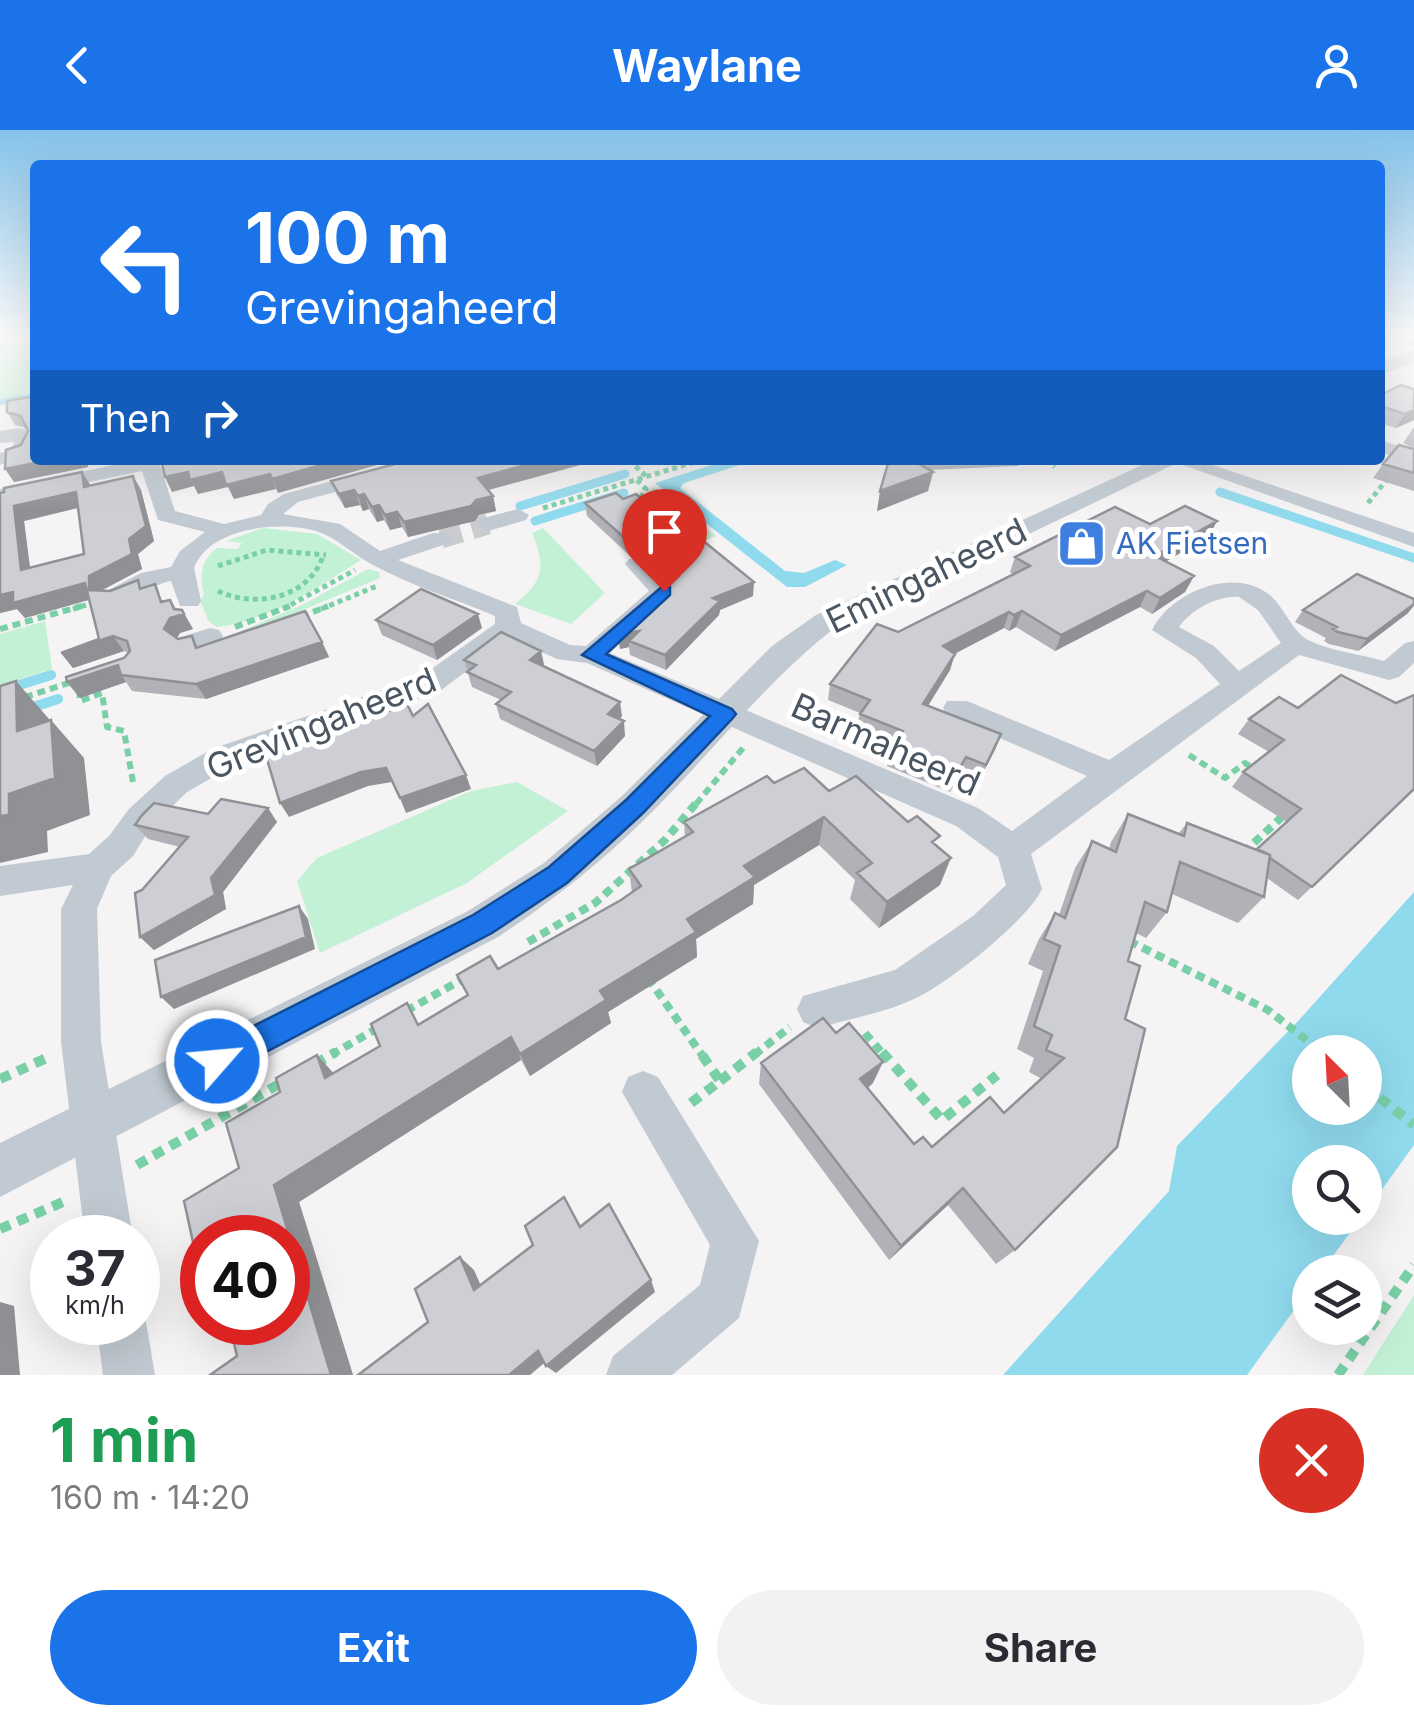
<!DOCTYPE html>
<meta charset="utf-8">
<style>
body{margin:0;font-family:Inter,sans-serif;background:#f2f2f3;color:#2b2b33;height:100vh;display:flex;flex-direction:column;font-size:38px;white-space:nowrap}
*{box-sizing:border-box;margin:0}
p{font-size:32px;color:#7c7c81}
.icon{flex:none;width:55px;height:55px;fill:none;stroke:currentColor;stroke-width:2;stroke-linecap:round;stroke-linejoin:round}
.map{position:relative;height:1245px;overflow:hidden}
.sheet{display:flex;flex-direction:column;background:#fff;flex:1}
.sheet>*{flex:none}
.hud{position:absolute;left:30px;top:30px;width:1355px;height:305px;border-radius:10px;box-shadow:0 10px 40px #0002;background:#1a73e8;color:#fff;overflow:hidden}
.needle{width:65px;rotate:336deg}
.buttons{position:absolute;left:1292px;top:905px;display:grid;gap:20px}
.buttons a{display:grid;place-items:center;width:90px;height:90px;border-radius:50%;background:#fff;box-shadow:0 10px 40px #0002;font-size:50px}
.speed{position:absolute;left:30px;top:1085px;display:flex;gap:20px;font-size:50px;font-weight:700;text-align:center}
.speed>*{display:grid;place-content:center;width:130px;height:130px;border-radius:50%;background:#fff;box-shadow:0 10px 40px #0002;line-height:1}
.speed small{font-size:25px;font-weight:400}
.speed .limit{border:15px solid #d22;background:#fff;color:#111}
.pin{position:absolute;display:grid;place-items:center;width:85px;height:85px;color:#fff;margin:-102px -42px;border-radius:50% 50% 50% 0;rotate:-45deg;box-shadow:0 0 10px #0007}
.pin .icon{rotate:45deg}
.me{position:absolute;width:110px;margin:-55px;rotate:63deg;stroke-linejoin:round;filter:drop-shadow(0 0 8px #0008)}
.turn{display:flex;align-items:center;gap:35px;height:210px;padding:0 50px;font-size:45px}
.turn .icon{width:130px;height:130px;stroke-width:2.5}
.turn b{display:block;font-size:70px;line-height:85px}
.then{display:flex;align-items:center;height:95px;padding:0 50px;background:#0003;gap:20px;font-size:38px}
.round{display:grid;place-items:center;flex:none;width:105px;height:105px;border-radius:52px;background:#f2f2f3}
.head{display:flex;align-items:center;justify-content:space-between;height:170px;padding:0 50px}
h1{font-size:60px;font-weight:700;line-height:75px;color:#1e9e55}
.primary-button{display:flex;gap:20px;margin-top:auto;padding:20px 50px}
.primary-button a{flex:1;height:115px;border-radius:60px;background:#1a73e8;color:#fff;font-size:40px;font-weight:700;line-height:115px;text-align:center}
.primary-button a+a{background:#f2f2f3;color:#2b2b33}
header{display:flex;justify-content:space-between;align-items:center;height:130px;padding:0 50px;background:#1a73e8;color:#fff;font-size:45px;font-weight:700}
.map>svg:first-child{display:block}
.green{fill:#c3f1d5}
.water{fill:#90daee;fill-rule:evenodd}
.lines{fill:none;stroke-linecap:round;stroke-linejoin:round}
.stream-far2{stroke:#90daee;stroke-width:6}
.stream-far1{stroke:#90daee;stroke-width:9}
.stream{stroke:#90daee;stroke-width:10}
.minor-tunnel{stroke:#caccce;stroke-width:21;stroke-dasharray:21 11;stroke-linecap:butt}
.path-far4{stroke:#7ad0a6;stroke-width:4;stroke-dasharray:4 2.5;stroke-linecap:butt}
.path-far3{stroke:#7ad0a6;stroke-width:5;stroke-dasharray:5 4;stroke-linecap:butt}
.path-far2{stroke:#7ad0a6;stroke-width:6;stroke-dasharray:8 5;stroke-linecap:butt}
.path-far1{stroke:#7ad0a6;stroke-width:8;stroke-dasharray:9 6;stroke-linecap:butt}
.path{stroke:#7ad0a6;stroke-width:10;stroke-dasharray:11 8;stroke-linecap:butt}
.minor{fill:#c1cad2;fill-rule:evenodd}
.tertiary{fill:#c1cad2;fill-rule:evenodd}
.wall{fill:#b0b2b7;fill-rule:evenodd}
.shaded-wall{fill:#909195}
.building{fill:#cdcfd5;stroke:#909195;stroke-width:2.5;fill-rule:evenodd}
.route{fill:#1a73e8;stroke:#114b97;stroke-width:2.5}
.labels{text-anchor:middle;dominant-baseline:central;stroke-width:10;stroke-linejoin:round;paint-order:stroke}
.far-shop-label{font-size:30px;fill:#366cbe;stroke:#fff;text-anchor:start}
.street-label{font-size:35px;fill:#4a5661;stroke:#fff}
</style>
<header><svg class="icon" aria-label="back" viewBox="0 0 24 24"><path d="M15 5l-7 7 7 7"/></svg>Waylane<svg class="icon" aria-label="person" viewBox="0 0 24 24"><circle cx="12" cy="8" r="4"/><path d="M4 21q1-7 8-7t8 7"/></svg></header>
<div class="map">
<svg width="1414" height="1245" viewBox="0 0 1414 1245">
<rect width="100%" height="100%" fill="#f5f3f3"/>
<path class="green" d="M0,207H35V267L0,273Z
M653,358L716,406L695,414L642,370Z
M263,398L317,404L361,430C320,456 266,493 216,497L208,490L200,471L204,464C199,446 201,430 217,418L237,419L242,413L226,411Z
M543,398L605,463L571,494L515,474C544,451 546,437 532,403Z
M368,439L379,442L380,448L240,506L232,505L300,476Z
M45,491L52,539L0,555V504Z
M517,652L568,681L467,753L320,823L297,751L317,728L471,661Z
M1414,1165V1245H1363Z"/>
<path class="water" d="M727,330H755L684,353L680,358L785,441L804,443L835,430L847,435L805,457H787L655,353Z
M1414,762V1015L1365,1083V1032H1310V1088H1361L1321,1142H1310V1158L1247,1245H1003L1169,1061L1177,1016L1299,890ZM1310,922H1365V978H1310Z"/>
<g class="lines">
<path class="stream-far2" d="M0,272L35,266"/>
<path class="stream-far1" d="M668,331L672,330
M1220,362L1414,428
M520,376L625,344
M535,391L624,363"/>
<path class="stream" d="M0,561L51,545
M0,588L58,569"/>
<path class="minor-tunnel" d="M441,408L488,394"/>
<path class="path-far4" d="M0,219L35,213"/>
<path class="path-far3" d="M629,330L646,346
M1047,330L1055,337
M637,350L646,359L639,371
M1368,373L1388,348
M543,378L701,330
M218,436L267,420L326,425
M218,461C255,479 309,468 323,426
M73,479L86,475
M283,479L355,440
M321,479L377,456"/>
<path class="path-far2" d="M301,487L328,476
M235,497L290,476
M0,499L82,476
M79,560L80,571L102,563L107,597L124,601L133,652
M25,567L75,551
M1189,625L1225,648L1245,633L1258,641
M696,674L743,618"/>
<path class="path-far1" d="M1243,723L1285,684
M1129,811L1268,880L1322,922
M528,812L595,773L665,710L698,671
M648,848L702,925
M406,881L461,850
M865,903L884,925
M331,925L378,898
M754,925L790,897"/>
<path class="path" d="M882,922L942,990L997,945
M315,934L336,922
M0,949L49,927
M720,951L757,922
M1365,956L1414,995
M691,973L720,951L700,922
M137,1035L283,952
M0,1099L63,1072
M1338,1245L1414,1135"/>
<path class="minor" d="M19,298L26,300L33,312L28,324L0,335V323L10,320L15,312L0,313V301Z
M1380,310L1414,321V333L1380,322Z
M138,330H158L175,381L224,394L261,385L268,374L284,364L409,330H441L438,334L298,372L283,384L340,394L380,421L433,403H449L452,408L449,413L398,430L517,477L521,493L570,515L586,516L649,461L625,434L629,429H645L675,461L610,523L978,678L1012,701L1087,646L947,585L943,578L947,571H967L1109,630L1220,554L1196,528L1152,500C1170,463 1231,437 1267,463C1283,474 1292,502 1308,510C1330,521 1360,524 1384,531L1405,513L1414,511V533L1399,547L1389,550L1299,525L1031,724L1042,759C1028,790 946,855 914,869C884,883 849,889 817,898L803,892L797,879L803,866L895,840L973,786L1006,755L998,727L956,696L587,533L557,529L510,508L440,561L234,635L187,662L151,697L133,726L111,746L97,779L101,912L133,1108H85L61,912V779L73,755L0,766V736L89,724L109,706L129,679L165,646L212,619L420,547L495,494V486C455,469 412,456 373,435C352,424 336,406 312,400C277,391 209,398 194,438L201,471L198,476H180L171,451C148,455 126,479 103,473L100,468L103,463L141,443L171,437L180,421L205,402L158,390L142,341L0,371V359ZM1239,467L1258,480L1281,513L1239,541L1214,516L1179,497C1191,480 1218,465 1239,467Z
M1169,330H1198L1414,403V417Z
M518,379L529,385L526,390L488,401L477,394L480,389Z
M210,498L219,500L223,506L219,512L190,521L177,513L181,507Z
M643,941L658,947L759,1111L739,1188L672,1245H606L613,1226L700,1155L710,1115L622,962L628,947Z
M138,1174L146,1192L155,1245H103L96,1192H138Z"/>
<path class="tertiary" d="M1414,220V232L1380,245V232Z
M1153,330H1183L836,497C765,552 711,624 647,687C601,733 552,771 498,807L0,1067V1013L468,781L544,733L622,666L772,516L816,485Z"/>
</g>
<path class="wall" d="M1384,207H1414V216Z
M1414,259V290L1396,298L1380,293V265Z
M30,267L35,330H88V337L14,352L21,315L28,301L27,298L15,295L7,282Z
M1414,297V318L1403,313Z
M1414,319V361L1373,348L1383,334Z
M889,330H1031L1016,336L930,340L933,342L928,361L877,381Z
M596,331L488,360L493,366L496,381L479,385L475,391L408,407L402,397L390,400L384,390L377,392L369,379L363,381L360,375L345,378L337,365L331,351Z
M133,346L141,360L154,411L138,424L142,439L101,461L143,458L177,479L182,480L193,499L180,503L177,508L192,506L198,517L322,512L329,527L206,569L132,561L126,552L80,568L67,552L124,528L129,523L124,521L73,538L61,523L99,509L89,470L25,488L17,479L0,483V363L91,356ZM78,378L84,424L30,437L24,391Z
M585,373L753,466L720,480L719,485L666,540L630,525L629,517L620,519L618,504L672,453L648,426L629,425L587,386Z
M1217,391L1209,406L1165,432L1194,446L1185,462L1152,484L1140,477L1055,521L1016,497L1009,501L1004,498L954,524L950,540L928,576L1001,604L979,650L960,642L950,662L887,636L891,620L894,615L856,599L860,583L828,570L830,554L898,502L1013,444L1010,442L1015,427L1150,394Z
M1414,469V476L1408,483L1358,521L1329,514L1324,511L1326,508L1295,492L1303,480Z
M376,490L482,498L437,530L382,505Z
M541,521L544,535L543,536L622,586L619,589L625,606L597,636L500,589L496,574L501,570L472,557L464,530Z
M1249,589L1414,659L1298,770L1267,748L1264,767L1238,793L1172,764L1167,782L1146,808L1136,803L1015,1120L996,1134L948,1075L889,1130L759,954L761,933L873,953L868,958L914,1014L932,1017L1004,983L1042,949L1029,942L1034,928L1017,919L1043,841L1028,834L1039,809L1055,783L1059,785L1075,738L1092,711L1109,719L1111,712L1128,684L1178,704L1187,693L1256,720L1287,692L1232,657L1243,642L1269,622L1238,604Z
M774,653L829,661L908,692L937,715L940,755L879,798L850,769L855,750L819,715L754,755L753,774L696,809L697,827L608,882L611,893L530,946L521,930L299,1072L353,1245H210L237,1226L239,1038L280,962L317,925L333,943L467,865L457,845L498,839L621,770L632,763L629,739L685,707L684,692Z
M208,684L277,692L223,762L226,779L154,820L140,807L142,760L180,717L148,709L135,695Z"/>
<path class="shaded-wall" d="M1414,280V290L1396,298L1405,284Z
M50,330H88V337L14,352L5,339Z
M339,330H395L278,363L272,349Z
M544,330H597L481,362L478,348Z
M1018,330H1031L1016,336Z
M82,342L91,356L84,357Z
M188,342L270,344L276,359L234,369L228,357L198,364L194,356L172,362L165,347Z
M933,342L928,361L877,381L880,361Z
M133,346L141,360L154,411L138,424L142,439L100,461L95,468L25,488L17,479L0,483V465L89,446L129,409Z
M354,360L360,375L345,378L339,364Z
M76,362L85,376L24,391L32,455L21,440L14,376Z
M364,364L369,379L363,381L358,366Z
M493,366L496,381L479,385L475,391L408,407L404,392Z
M379,375L384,390L377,392L372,377Z
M397,382L402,397L390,400L385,385Z
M1217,391L1209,406L1148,442L1155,426Z
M1194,446L1185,462L1152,484L1160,468Z
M754,452L753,466L720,480L719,485L666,540L665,525L713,468Z
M1147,461L1140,477L1055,521L1061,505Z
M170,470L180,485L182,480L193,499L180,503L173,514L164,499L174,479Z
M1414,474L1408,483L1358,521L1367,509Z
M1022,481L1016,497L1009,501L1014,485Z
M1009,482L1004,498L939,532L943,516Z
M478,484L482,498L437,530L433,515Z
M639,501L629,511V517L620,519L618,504Z
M113,506L124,521L73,538L61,523Z
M322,512L329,527L206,569L196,554Z
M541,521L544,535L533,545L530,530Z
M955,524L950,540L919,590L923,574Z
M118,535L121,545L126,552L80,568L67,552Z
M16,551L49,589L52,639L17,601Z
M620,572L622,586L610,599L608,584Z
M51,590L84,628L90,685L47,701L48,722L0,733V686L9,664Z
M624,591L625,606L597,636L594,621Z
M1001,604L995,620L979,650L986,635Z
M966,627L960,642L950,662L955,646Z
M386,638L392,652L368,656L289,687L280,673L361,642Z
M466,645L471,659L406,683L400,668Z
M268,678L277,692L223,762L226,779L154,820L140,807L211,748Z
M824,687L819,715L754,755L753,774L696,809L697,827L608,882L611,893L530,946L520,924L687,789L744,736Z
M951,728L940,755L879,798L887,772Z
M299,776L308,789L315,819L174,879L161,867Z
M511,907L521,930L299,1072L353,1245H331L274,1055Z
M317,925L337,947L325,948Z
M883,932L873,953L852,971L860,949Z
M963,1058L948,1075L889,1130L901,1116Z
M460,1127L474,1140L488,1172L474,1160Z
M651,1150L655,1162L556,1243L546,1236Z
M0,1172L14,1176L20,1245H0Z
M538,1221L549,1229L530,1245H509Z"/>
<path class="building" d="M1401,255L1414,259V280L1405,284L1380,276V265Z
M30,267L35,268V330H50L5,339L6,320L21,315L28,301L21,286L7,282V271Z
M1399,315L1414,319V343L1383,334Z
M161,330H339L272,349L270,344L226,355L222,342L190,350L188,342L165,347Z
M410,330H544L478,348L493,366L476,370L471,376L404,392L397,382L385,385L379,375L372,377L364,364L358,366L354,360L339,364L331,351Z
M889,330H912L933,342L880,361Z
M82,342L84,357L133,346L146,396L129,409L132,424L89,446V460L110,461L138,450L140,459L155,454L161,472L170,470L174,479L182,480L184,484L170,488L164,499L178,509L192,506L196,518L305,481L322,512L196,554L121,545L118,535L67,552L66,547L124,528L130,521L127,511L113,506L61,523L99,509L85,453L13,473V462L0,465V363L4,362V358ZM76,362L84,424L21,440L14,376Z
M616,363L623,369L636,364L689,408L696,405L754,452L713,468L720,471L665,525L629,511L639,501L618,504L679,446L647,412L628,411L585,373Z
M1185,376L1217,391L1155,426L1194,446L1160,468L1147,461L1061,505L1022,481L1014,485L1009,482L943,516L955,524L923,574L1001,604L986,635L966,627L955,646L891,620L903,601L860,584L870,570L830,554L877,494L898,502L1030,436L1015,427L1115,377L1150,394Z
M1357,444L1414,469V474L1367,509L1338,502L1333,499L1337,497L1303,480Z
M421,459L478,484L433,515L376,490Z
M501,502L541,521L530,530L620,572L608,584L624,591L594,621L496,574L511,562L467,542L476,535L464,530Z
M1341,545L1396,573L1414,565V659L1312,757L1270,728V725L1257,719L1301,679L1243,642L1284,610L1249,589L1279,567L1298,578Z
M16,551L17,601L51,590L55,648L9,664V685L0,686V556Z
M407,574L413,586L428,574L466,645L400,668L386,638L361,642L280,673L266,626Z
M804,638L829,661L856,646L908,692L917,686L940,706L932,712L951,728L887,772L857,743L872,733L824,687L744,736L755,747L687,789L696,802L600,861L606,870L520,924L511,907L274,1055L331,1245H210L237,1226L229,1192H288V1108H202V1153L184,1071L239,1038L226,993L280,962L276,948L317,925L325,948L380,916L371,894L407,873L418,895L468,865L457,845L490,826L498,839L621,770L641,756L629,739L693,702L684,692L767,646L774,653Z
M221,669L268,678L211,748L215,765L140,807L135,763L142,760L188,707L135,695L142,685L154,673L208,684Z
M1128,684L1184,706L1187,693L1270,725L1264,767L1180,732L1167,782L1145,772L1128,831L1140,836L1125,889L1145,899L1117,1017L1015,1120L963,1058L901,1116L761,933L823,888L836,903L849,893L883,932L860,949L914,1014L923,1007L932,1017L990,967L1004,983L1064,928L1046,920L1052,905L1034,896L1060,816L1044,809L1055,783L1065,788L1092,711L1116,722Z
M299,776L306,807L161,867L155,830Z
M564,1067L580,1097L609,1074L651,1150L546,1236L538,1221L509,1245H358L428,1192L415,1159L460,1127L474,1160L533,1115L525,1096Z"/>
<linearGradient id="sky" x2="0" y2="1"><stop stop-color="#85c3ea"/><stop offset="0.54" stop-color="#fafafa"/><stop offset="1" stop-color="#fafafa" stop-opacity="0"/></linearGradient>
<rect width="1414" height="381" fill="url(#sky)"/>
<path class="route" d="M664,455L670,457V465L606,524L732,579L736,584L732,589L643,683L567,753L492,803L228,942L217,947L206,942L202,931L206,920L473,785L549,737L626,670L710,586L582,525Z"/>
<defs>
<symbol id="shop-square" viewBox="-11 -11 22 22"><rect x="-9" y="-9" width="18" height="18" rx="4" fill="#3f7fe0" stroke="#fff"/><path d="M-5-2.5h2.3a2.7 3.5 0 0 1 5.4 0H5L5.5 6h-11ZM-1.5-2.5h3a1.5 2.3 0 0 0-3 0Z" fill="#fff"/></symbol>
</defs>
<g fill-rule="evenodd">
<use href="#shop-square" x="1054" y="386" width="55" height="55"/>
</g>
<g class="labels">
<g class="far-shop-label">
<text x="1116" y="413">AK Fietsen</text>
</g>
<g class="street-label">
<text transform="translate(926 445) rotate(-26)">Emingaheerd</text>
<text transform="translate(321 593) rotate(-22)">Grevingaheerd</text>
<text transform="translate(886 614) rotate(24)">Barmaheerd</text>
</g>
</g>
</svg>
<div class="buttons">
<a><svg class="needle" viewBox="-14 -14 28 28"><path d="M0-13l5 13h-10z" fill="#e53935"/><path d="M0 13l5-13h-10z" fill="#7c7c81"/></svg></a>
<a><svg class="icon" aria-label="search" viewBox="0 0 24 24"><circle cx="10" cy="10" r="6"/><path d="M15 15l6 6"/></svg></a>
<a><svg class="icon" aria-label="layers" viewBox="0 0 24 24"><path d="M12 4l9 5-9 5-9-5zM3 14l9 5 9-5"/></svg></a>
</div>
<div class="speed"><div>37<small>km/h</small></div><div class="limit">40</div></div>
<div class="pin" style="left:664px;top:461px;background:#d93025"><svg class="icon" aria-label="arrive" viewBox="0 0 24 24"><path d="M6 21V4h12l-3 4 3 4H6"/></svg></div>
<svg class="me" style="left:217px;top:931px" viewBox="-20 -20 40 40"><circle r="17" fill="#1a73e8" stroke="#fff" stroke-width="3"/><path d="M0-11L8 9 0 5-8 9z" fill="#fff"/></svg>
<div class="hud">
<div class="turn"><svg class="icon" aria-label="left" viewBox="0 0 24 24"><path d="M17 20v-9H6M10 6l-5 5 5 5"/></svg><div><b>100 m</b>Grevingaheerd</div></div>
<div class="then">Then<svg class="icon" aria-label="right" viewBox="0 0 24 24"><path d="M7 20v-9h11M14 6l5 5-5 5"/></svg></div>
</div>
</div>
<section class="sheet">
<div class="head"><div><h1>1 min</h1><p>160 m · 14:20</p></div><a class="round" style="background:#d93025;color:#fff"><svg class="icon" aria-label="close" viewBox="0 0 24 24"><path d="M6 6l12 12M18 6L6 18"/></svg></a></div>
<div class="primary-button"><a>Exit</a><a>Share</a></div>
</section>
